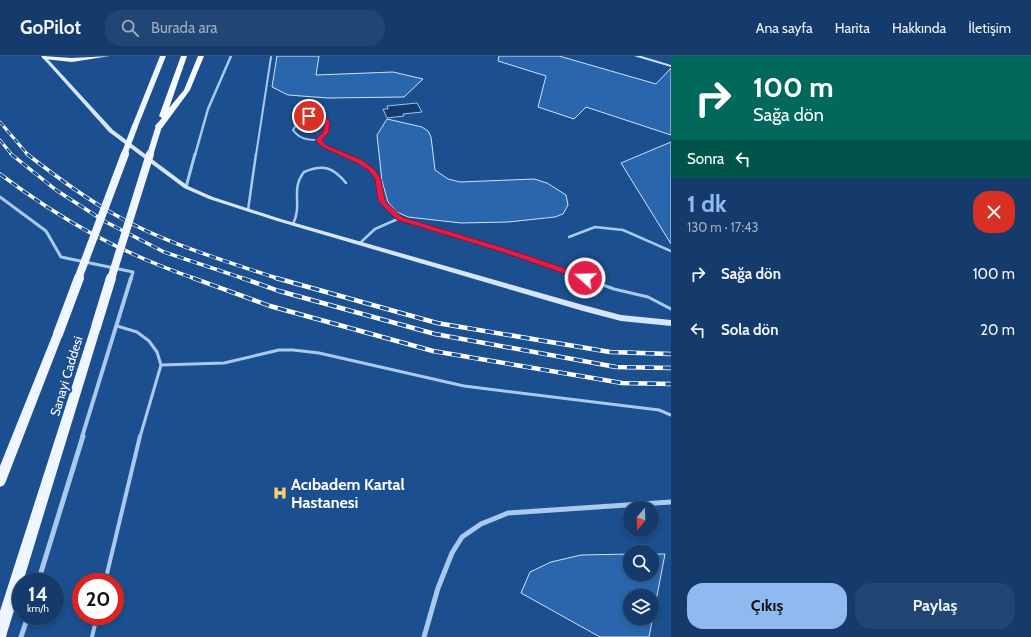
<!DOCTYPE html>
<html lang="tr">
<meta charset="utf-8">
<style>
body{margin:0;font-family:Cabin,sans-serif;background:#214673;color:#f1f3f6;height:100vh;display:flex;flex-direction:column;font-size:15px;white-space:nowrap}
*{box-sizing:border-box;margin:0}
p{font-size:13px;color:#9dadc1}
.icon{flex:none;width:22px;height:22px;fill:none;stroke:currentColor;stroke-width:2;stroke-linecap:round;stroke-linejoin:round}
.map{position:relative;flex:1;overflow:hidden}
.sheet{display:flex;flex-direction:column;background:#143b6b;width:360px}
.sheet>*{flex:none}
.guide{background:#00695c;color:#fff;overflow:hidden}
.needle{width:26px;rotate:199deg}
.fabs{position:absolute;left:623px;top:445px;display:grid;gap:8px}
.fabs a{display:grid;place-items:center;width:36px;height:36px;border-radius:50%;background:#143b6b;box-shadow:0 2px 6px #0003,0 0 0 1px #33557e;font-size:20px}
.speed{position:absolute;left:12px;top:517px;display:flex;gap:8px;font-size:20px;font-weight:700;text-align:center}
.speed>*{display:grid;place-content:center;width:52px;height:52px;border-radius:50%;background:#143b6b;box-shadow:0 2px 6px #0003,0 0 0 1px #33557e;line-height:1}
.speed small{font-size:10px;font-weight:400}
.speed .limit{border:6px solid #d22;background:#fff;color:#111}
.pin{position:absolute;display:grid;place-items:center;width:34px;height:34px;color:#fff;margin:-17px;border:2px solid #fff;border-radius:50%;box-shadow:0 1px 4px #0007}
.me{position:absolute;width:44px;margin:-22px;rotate:290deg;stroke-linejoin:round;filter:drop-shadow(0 0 3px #0008)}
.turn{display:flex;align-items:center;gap:14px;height:84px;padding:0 16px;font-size:18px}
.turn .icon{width:52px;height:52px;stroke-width:2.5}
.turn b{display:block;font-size:28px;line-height:34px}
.then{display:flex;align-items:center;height:38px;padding:0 16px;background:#0003;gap:8px;font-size:15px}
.round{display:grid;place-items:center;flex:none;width:42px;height:42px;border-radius:16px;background:#214673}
.headline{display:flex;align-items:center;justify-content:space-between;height:68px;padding:0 16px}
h1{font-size:24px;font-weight:700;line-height:30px;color:#90b9f0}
.action{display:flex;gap:8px;margin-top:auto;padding:8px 16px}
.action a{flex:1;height:46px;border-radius:16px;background:#90b9f0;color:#111;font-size:16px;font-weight:700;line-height:46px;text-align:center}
.action a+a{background:#214673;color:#f1f3f6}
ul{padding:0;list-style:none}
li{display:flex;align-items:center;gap:12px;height:56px;padding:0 16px}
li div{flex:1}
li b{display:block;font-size:15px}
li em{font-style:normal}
header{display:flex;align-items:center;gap:24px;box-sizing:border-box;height:56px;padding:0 20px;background:#143b6b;border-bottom:1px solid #33557e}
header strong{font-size:19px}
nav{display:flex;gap:22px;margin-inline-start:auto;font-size:14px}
.search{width:280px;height:36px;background:#214673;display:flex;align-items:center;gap:10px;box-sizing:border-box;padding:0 14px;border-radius:16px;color:#9dadc1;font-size:15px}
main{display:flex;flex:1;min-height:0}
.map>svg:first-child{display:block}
.water{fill:#123a6d;stroke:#9cc4f0}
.building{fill:#2a66ad;stroke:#cfe3fa;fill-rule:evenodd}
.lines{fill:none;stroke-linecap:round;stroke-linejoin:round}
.service-far3{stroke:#a9c9ee;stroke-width:2}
.service-far2{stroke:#a9c9ee;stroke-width:2.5}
.service-far1{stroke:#a9c9ee;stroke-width:3}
.service{stroke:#a9c9ee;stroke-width:4}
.minor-far3{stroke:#a9c9ee;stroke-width:2.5}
.minor-far2{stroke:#a9c9ee;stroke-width:3}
.minor-far1{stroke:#a9c9ee;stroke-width:4}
.minor{stroke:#a9c9ee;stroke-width:5}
.secondary{fill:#d6e6fa;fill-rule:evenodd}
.primary{fill:#f0f6ff;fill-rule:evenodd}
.trunk{fill:#f8faff;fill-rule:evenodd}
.rail-far2-casing{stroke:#fff;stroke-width:3}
.rail-far1-casing{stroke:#fff;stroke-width:3.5}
.rail-casing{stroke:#fff;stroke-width:4.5}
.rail-far2{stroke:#1b4f8f;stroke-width:2;stroke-dasharray:5.5;stroke-linecap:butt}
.rail-far1{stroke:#1b4f8f;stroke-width:2.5;stroke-dasharray:7;stroke-linecap:butt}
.rail{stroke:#1b4f8f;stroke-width:3;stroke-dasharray:9;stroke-linecap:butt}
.primary-bridge-far2{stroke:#f0f6ff;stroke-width:6}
.primary-bridge-far1{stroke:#f0f6ff;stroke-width:8}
.primary-bridge{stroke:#f0f6ff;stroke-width:10}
.route{fill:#e11d48;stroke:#92132f}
.labels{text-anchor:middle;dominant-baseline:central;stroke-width:4;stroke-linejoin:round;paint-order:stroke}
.street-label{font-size:13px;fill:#fff;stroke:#1b4f8f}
.near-poi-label{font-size:16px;font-weight:bold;fill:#fff;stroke:#1b4f8f;text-anchor:start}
</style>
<header>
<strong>GoPilot</strong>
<div class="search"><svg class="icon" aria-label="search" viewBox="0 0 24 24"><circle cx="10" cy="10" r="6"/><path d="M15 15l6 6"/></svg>Burada ara</div>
<nav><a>Ana sayfa</a><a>Harita</a><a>Hakkında</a><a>İletişim</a></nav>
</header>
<main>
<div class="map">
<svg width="671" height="581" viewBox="0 0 671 581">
<rect width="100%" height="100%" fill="#1b4f8f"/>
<path class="water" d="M417,47L422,56L403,58L404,60L387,62L383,53H388L387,50Z"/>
<path class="building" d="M277,0H319L316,19L393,16L423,23L404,41L328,42L288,39L272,31Z
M499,0H559L656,28L671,12V79L586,51L574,63L538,51L546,20L498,5Z
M387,63L422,71L428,75L431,81L435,114L448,123L460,126L534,123L547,127L566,139L568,149L563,158L555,161L508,166L461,167L408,161L397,156L388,146L382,125L377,79Z
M671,86V188L621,107Z
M630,498V518H652V498H665L649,581H600L521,537L530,516L551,506L581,499ZM630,540H652V562H630Z"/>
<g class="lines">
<path class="service-far3" d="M315,59L322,60L327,66C327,73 324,79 318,84C308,84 299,83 293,74L299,64Z
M318,84L330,93L343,99
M256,99L271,1"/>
<path class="service-far2" d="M340,98C353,103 367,107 375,119C388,137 376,148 401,163L516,198L587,223
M248,154L256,98
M293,168C303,148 290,134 304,116C323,108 333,111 346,127
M569,181L595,171L623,174L671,195
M360,187L375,173L400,162"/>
<path class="service-far1" d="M584,222L614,233L648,241L671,253
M117,270L137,276L149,285L157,296L161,309L140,381
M161,309L224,307L279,294H293L319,297L464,330L659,354L671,359"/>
<path class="service" d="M105,526L140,380
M92,581L97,560"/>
<path class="minor-far3" d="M195,99L208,53L231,0"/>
<path class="minor-far2" d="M186,131L195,98
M0,141L46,175L61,201L133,216L131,223"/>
<path class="minor-far1" d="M82,381L131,222"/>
<path class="minor" d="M38,526L83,380
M21,581L28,560
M424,581L438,532L452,497L462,481L481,468L508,457L671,446"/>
<path class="secondary" d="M41,0H45L113,74L188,130L213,141L281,163L583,249L621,259L671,264V270L621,265L583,255L277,165L209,143L184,132L109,76Z
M634,0H641L671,9V11Z"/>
<path class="primary" d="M42,0L72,2L110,0L72,6L44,3L42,2Z
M160,0H166L138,70L133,71L132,70Z
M96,267L101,271L23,526H21V532L7,577L6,581H0V555L91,271Z
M58,274L61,275L63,278L6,425L4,429L0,431V410L53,278L55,275Z"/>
<path class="trunk" d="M181,0H187L169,52L184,34L198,0H204L190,34L162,72H156L155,70L162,62L159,60Z"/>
<defs>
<path id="rail-far2" d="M0,66L28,99
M0,84L12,99"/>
<path id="rail-far1" d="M11,98L56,134L104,165L164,196L245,223
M27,98C54,119 82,140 112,157C163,187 223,204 279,223
M0,118C64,166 121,197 196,223"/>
<path id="rail" d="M193,222L270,250L433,295L622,327L671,328
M242,222L279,235L435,278L616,311L671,312
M276,222L437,267L610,296L671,298"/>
</defs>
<use href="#rail-far2" class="rail-far2-casing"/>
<use href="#rail-far1" class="rail-far1-casing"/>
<use href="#rail" class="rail-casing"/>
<use href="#rail-far2" class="rail-far2"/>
<use href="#rail-far1" class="rail-far1"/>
<use href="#rail" class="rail"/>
<path class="primary-bridge-far2" d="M124,99L135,70
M150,99L159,70"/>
<path class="primary-bridge-far1" d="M78,223L125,98
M111,223L150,98"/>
<path class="primary-bridge" d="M96,271L111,222
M58,278L79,222"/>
</g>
<path class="route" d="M309,58H323L330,66L329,76L322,84L326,89L362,104L374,113L381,123L385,145L402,161L511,194L588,220V224H582L505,197L397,164L378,145L375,123L369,115L357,107L322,91L315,84L323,76L324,66L319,61H307V59Z"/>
<defs>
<symbol id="hospital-bare" viewBox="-9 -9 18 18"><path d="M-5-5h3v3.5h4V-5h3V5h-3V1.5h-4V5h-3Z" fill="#ffd166" stroke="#1b4f8f" stroke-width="2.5" paint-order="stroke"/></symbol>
</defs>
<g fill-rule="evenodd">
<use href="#hospital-bare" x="270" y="427" width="20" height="20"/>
</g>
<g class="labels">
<g class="street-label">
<text transform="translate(66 320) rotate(-73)">Sanayi Caddesi</text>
</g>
<g class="near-poi-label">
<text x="291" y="428">Acıbadem Kartal<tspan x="291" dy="18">Hastanesi</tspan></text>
</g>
</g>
</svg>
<div class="fabs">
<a><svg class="needle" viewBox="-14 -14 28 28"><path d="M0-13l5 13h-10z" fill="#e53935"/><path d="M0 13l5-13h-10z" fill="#9dadc1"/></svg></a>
<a><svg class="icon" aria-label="search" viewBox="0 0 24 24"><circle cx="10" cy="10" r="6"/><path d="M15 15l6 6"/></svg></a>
<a><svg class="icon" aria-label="layers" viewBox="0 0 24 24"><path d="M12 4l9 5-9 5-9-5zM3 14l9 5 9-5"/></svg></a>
</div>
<div class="speed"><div>14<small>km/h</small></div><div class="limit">20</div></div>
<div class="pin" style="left:309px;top:60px;background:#d93025"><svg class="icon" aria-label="arrive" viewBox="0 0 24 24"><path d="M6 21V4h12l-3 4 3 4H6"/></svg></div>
<svg class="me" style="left:585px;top:222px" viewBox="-20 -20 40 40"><circle r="17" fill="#e11d48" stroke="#fff" stroke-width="3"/><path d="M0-11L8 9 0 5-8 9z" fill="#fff"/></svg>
</div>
<section class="sheet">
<div class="guide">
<div class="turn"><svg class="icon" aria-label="right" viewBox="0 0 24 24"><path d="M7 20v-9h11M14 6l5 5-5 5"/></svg><div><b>100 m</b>Sağa dön</div></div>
<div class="then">Sonra<svg class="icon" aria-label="left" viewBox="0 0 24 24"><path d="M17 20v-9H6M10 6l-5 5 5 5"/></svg></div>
</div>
<div class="headline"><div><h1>1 dk</h1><p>130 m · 17:43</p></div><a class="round" style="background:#d93025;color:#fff"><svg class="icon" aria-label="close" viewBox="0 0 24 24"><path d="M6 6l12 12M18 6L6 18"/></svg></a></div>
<ul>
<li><svg class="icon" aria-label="right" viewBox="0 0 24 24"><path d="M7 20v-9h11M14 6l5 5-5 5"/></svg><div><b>Sağa dön</b></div><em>100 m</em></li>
<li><svg class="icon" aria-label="left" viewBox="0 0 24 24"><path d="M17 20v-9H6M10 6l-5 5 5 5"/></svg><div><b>Sola dön</b></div><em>20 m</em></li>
</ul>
<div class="action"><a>Çıkış</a><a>Paylaş</a></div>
</section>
</main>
